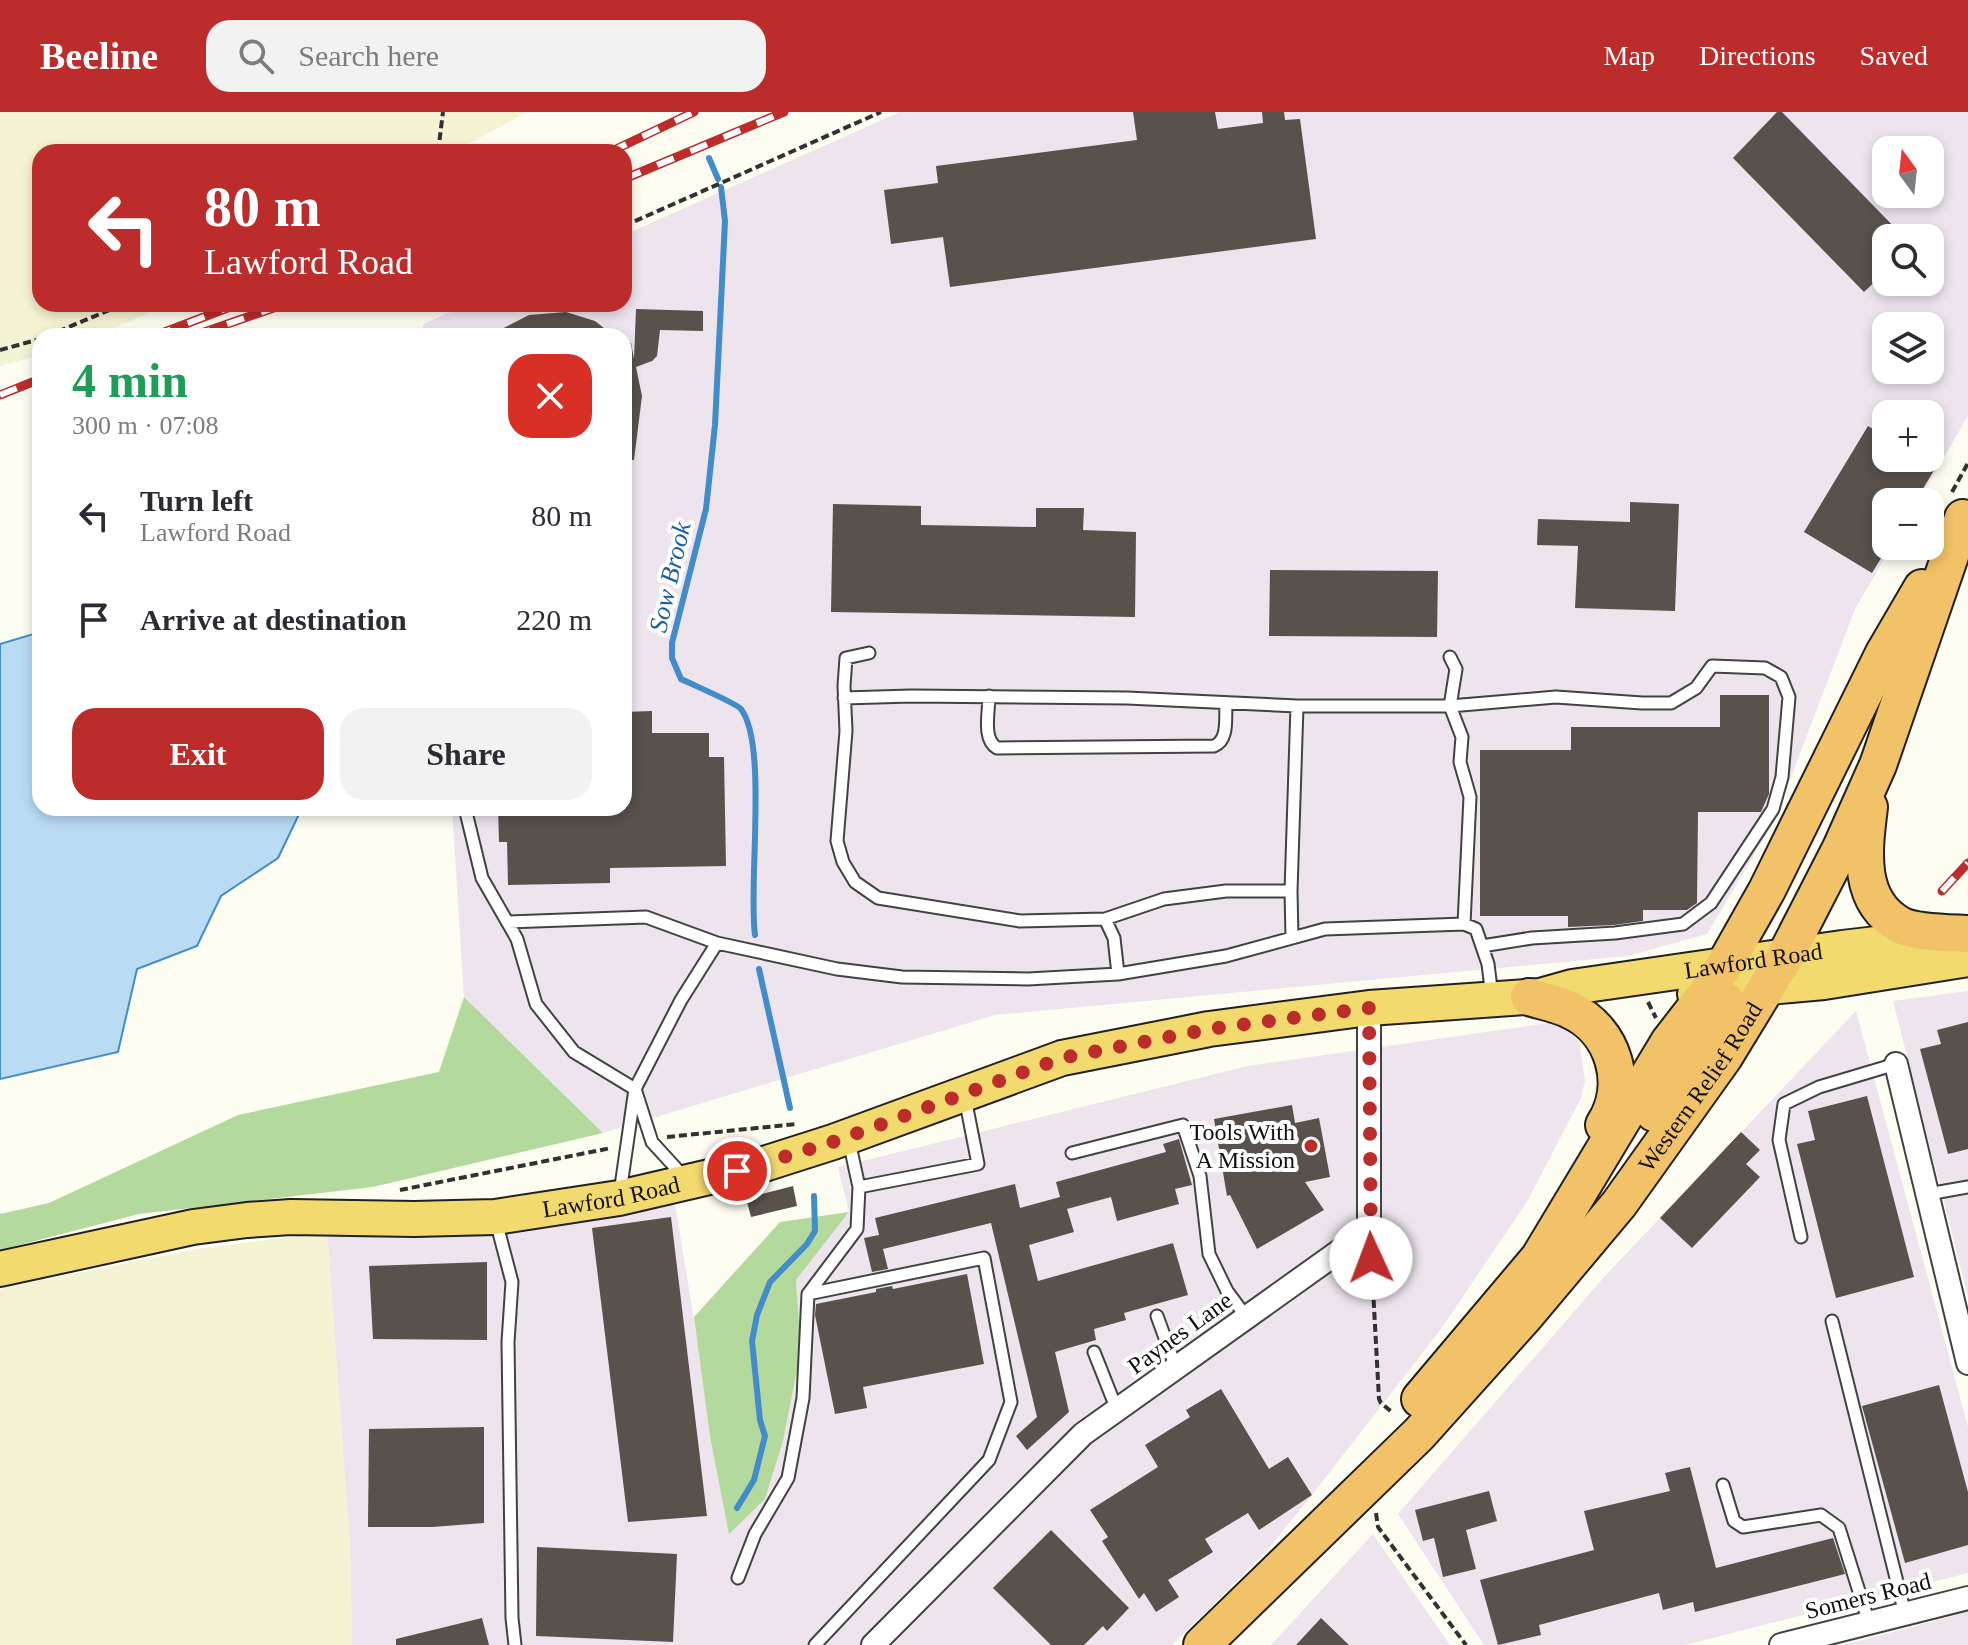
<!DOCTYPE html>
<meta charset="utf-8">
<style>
body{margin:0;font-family:"Times New Roman",serif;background:#f2f2f3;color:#2b2b33;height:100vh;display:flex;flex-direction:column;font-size:30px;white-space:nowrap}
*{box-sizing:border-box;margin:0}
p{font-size:26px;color:#7c7c81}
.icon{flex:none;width:44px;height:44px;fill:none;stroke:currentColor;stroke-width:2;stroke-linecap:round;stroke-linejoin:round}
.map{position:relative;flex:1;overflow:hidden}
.panel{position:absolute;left:32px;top:216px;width:600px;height:488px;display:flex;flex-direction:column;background:#fff;border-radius:24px;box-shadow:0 4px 12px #0003}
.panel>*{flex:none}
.guide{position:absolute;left:32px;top:32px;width:600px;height:168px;border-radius:24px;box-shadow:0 4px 12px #0003;background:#bb2c2b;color:#fff;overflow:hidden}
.needle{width:52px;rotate:345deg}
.tools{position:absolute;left:1872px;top:24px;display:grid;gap:16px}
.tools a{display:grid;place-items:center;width:72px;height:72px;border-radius:16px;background:#fff;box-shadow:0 4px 12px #0003;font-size:40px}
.pin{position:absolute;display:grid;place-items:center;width:68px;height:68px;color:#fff;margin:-34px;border:4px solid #fff;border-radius:50%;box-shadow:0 2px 8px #0007}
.me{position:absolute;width:88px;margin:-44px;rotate:358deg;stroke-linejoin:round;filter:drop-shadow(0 0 6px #0008)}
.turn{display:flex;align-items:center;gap:28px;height:168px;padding:0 40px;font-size:36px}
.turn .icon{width:104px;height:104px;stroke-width:2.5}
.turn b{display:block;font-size:56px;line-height:68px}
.round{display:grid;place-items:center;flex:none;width:84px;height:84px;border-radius:24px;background:#f2f2f3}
.overview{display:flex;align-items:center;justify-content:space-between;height:136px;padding:0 40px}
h1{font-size:48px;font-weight:700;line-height:60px;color:#1e9e55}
.primary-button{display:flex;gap:16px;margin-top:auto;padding:16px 40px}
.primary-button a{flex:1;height:92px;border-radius:24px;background:#bb2c2b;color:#fff;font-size:32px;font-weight:700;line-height:92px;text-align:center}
.primary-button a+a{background:#f2f2f3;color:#2b2b33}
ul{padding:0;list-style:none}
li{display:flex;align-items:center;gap:24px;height:104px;padding:0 40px}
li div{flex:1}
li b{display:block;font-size:30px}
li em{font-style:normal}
header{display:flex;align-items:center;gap:48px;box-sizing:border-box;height:112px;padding:0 40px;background:#bb2c2b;color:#fff}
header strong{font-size:38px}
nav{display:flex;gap:44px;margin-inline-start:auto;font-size:28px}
.search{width:560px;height:72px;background:#f2f2f3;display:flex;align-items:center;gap:20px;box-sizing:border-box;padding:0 28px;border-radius:24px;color:#7c7c81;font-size:30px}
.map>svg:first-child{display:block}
.industrial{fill:#ede4ed;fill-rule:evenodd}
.farmland{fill:#f4f3d3}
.forest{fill:#b4d99c}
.water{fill:#b9dbf4;stroke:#428cc9;stroke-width:2}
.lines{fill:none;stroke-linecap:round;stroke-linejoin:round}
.stream{stroke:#428cc9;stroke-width:6}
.building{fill:#58514c}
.service-casing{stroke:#424242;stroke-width:15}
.minor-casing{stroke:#424242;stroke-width:26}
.primary-casing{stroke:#202020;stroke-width:38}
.trunk-casing{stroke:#202020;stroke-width:40}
.path{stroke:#313131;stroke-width:4;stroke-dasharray:8 4;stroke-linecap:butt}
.service{stroke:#fff;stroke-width:11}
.minor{stroke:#fff;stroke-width:22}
.primary{stroke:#f3da6e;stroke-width:34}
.trunk{stroke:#f1c267;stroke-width:36}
.rail-casing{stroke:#bb2c2b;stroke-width:9}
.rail{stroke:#fff;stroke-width:6;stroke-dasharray:18;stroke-linecap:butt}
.route{stroke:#bb2c2b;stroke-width:14;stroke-dasharray:0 25.2}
.poi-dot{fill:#bb2c2b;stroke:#fff;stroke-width:3}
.labels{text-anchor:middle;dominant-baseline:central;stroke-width:8;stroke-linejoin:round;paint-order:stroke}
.street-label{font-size:24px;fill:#0f0f0f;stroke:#fff}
.poi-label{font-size:24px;fill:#0f0f0f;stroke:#fff;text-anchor:end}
.water-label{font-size:26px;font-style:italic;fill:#1c5e9e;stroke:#fff}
</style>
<header>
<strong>Beeline</strong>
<div class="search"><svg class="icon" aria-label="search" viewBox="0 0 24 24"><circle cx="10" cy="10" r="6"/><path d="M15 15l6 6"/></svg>Search here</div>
<nav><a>Map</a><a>Directions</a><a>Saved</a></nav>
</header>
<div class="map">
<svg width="1968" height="1533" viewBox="0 0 1968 1533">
<rect width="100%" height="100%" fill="#fefdf2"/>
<path class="industrial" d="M900,0H1968V304L1918,390H1886V434H1892L1855,497L1774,710L1707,822L1628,844L995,903L603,1021L464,885L452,696H624V224H424L423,212L469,192H624V123ZM1886,38H1930V82H1886ZM1886,126H1930V170H1886ZM1886,214H1930V258H1886ZM1886,302H1930V346H1886Z
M1968,879V1185L1893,889Z
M1856,899L1968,1315V1461L1685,1533H1484L1398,1402L1605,1164Z
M1555,910L1579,929L1585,968L1581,986L1528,1088L1441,1217L1312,1383L1265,1441L1172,1533H352L350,1435L327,1120L675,1092L729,1420L765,1387L783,1329L801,1238L796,1168L849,1100L838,1055L1248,954Z
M1373,1422L1450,1533H1271Z
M1968,1500V1533H1844Z"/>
<path class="farmland" d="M0,0H527L454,40H40V192H171L94,224H40V243L0,254Z
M327,1120L350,1435L352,1533H0V1177L197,1137Z"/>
<path class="forest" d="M464,885L603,1021L373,1075L139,1102L0,1138V1102L49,1091L238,1003L439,960Z
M849,1100L796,1168L801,1238L783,1329L765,1387L729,1422L710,1324L694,1205L780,1110Z"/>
<path class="water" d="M40,520V696H302L278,746L221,784L197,834L137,857L118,940L0,967V532Z"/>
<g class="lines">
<path class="stream" d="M709,46L718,67
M721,75L725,109L715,313L706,397L672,531V546L681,567C691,572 736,591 741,597C768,632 748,774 755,823
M759,857L790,996
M737,1396L754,1368L765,1324L760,1308L752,1229L757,1203L770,1170L807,1132L815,1119L814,1084"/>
</g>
<path class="building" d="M1133,0H1215L1218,17L1263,11L1262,0H1284L1285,8L1300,7L1316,127L950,175L943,125L891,132L884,78L938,71L936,54L1137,28Z
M1777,0H1782L1905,126H1886V159L1864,180L1733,46Z
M636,197L703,199V219L660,218L657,244L652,249L636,255L642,284L634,348H624V232L631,231L634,247Z
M566,200L595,209L614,224H488L529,203Z
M1868,314L1886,325V346H1921L1936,355L1915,390H1886V438L1872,461L1804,420Z
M1630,390L1679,392L1675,499L1575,496L1578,434L1537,433L1538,407L1630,410Z
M833,392L921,394V413L1036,415V396H1084L1083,418L1136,420L1135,505L831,500Z
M1270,458L1438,459L1437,525L1269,524Z
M1720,583H1769V682L1761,700H1698L1697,791L1687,798H1643V809L1614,813L1568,815V804H1480V638H1571V615H1720Z
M652,599V621H709V645H724L726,754L610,756V771L508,773L507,730H499L498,696H624V600Z
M1968,910V1037L1948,1042L1920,937L1941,932L1937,918Z
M1867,984L1914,1165L1836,1186L1797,1032L1815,1028L1808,999Z
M1292,993L1295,1011L1319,1006L1330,1065L1305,1070L1324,1098L1257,1137L1230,1083L1227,1084L1214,1007Z
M1741,1020L1760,1038L1746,1052L1760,1065L1692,1136L1660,1106Z
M1179,1027L1192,1073L1175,1077L1179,1092L1117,1109L1111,1085L1067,1097L1074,1120L1029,1133L1038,1169L1173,1131L1188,1183L1124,1201L1126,1208L1094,1217L1096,1228L1055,1240L1069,1300L1027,1338L1016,1324L1037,1305L991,1111L883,1137L888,1157L872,1160L864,1126L879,1123L875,1106L1015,1072L1020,1096L1060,1085L1056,1070L1166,1040L1163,1032Z
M793,1074L797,1094L751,1105L746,1086Z
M671,1105L707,1404L628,1410L592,1116Z
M487,1150V1228L373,1227L369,1154Z
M967,1162L984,1252L863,1275L867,1296L835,1302L815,1203L816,1192L876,1180V1177L892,1174L893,1177Z
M1939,1273L1968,1380V1433L1905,1451L1862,1294Z
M1221,1277L1269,1357L1288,1345L1312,1383L1259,1418L1248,1401L1205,1427L1213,1440L1168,1468L1179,1485L1156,1500L1144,1481L1139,1487L1102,1429L1108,1425L1090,1398L1158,1355L1145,1333L1190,1305L1186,1298Z
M484,1315V1411L432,1415H368L369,1317Z
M1690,1355L1716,1456L1833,1426L1845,1462L1695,1500L1693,1490L1663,1498L1659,1481L1539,1513L1541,1523L1498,1533L1480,1468L1594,1438L1584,1399L1670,1379L1665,1361Z
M1489,1379L1497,1409L1466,1418L1476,1457L1443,1465L1434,1426L1423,1429L1415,1398Z
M1051,1418L1129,1496L1107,1519L1103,1514L1084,1533H1051L993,1476Z
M537,1435L677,1442L673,1530L536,1524Z
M482,1506L489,1533H396V1527Z
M1321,1506L1349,1533H1296Z"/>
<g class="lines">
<defs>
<path id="service" d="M869,541L846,546L844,574L846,619L837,729L843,750L855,770L878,786L1020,809L1105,807L1114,826L1118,862
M1450,545L1456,557L1450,594L1462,625L1460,650L1470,685L1464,812
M989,584C989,600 982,627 997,636L1214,634C1229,628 1225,606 1226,591
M844,586L911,584L1127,586L1297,594H1450L1556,585L1642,591H1671L1696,576L1712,554L1765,556L1781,565L1789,585L1782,665L1773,697L1711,791L1683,812L1615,821L1532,826L1482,834
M465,696L482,766L517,827L536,892L574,940L635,977L652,1030L684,1065
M1105,807L1164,787L1226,779H1291
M507,810L646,805L717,831
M1292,826L1291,779L1297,594
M1072,1041L1183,1013L1200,1064L1209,1142L1227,1179L1247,1206
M859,1075L978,1052L965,986
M620,1081L635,977L681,888L717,831L837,857L902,865L1028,867L1118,862L1226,844L1325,817L1464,812L1476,817L1488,852L1492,885
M1928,1082L1968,1075
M496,1109L512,1170L508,1230L512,1506L515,1533
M1801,1125L1779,1028L1784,992L1819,975L1896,952
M808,1182L984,1146L1011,1290L989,1348L815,1533
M1157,1204L1176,1256
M1832,1209L1905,1502
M1094,1240L1117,1298
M1723,1373L1734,1409L1743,1415L1821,1403L1839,1416L1869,1511
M738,1466L755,1422L788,1366L803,1286L808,1182L857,1117L859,1075L849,1029"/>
<path id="minor" d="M1896,952L1968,1251
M873,1533L1083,1322L1369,1118V896
M1781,1533L1968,1486"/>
<g id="primary">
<path d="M1695,882L1824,870L1968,847"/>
<path id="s1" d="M0,1157L193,1115L247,1108L291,1105L414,1107L495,1105L619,1086L761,1053L833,1030L1062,946L1209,917L1369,896L1540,884L1572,875L1842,836L1937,825"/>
</g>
<g id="trunk">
<path d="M1869,695C1864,736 1856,789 1900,813C1915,821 1950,821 1968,822"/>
<path d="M1529,885C1542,889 1558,892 1570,898C1614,918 1630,973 1604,1013"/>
<path d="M1654,1001L1726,889"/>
<path d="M1420,1287L1539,1146L1669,930L1707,881L1724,854L1767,778L1884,541L1922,476"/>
<path id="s2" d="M1202,1533L1419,1322L1525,1204L1619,1092L1724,945L1785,845L1841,736L1878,653L1963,406"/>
</g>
</defs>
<use href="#service" class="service-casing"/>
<use href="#minor" class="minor-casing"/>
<use href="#primary" class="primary-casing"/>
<use href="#trunk" class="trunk-casing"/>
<path class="path" d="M438,40L443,0
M624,114L881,0
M47,224L124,192
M0,238L40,227
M1952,380L1968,351
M1648,890L1656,906
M667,1025L797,1012
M400,1078L611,1036
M1371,1140L1379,1287L1381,1291L1393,1301
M1376,1401L1378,1415L1466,1533"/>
<use href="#service" class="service"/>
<use href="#minor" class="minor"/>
<use href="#primary" class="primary"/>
<use href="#trunk" class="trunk"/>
<defs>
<path id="rail" d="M610,40L694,0
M624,67L784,0
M154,224L238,192
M193,224L285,192
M0,283L40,267
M1942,779L1968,751"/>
</defs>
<use href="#rail" class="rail-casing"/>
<use href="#rail" class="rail"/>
</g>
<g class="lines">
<path class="route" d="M737,1059L833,1030L1062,946L1209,917L1369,896L1371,1146"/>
</g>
<circle class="poi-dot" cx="1311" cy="1034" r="8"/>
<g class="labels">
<g class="street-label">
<text stroke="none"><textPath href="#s1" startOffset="1790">Lawford Road</textPath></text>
<text stroke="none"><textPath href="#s2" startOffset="750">Western Relief Road</textPath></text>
<text stroke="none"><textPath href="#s1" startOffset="618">Lawford Road</textPath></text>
<text transform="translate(1180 1221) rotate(-36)">Paynes Lane</text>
<text transform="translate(1868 1484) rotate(-14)">Somers Road</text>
</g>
<g class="poi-label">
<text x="1295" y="1020">Tools With<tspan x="1295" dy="28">A Mission</tspan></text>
</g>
<g class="water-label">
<text transform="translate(670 465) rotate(-77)">Sow Brook</text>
</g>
</g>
</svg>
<div class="tools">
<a><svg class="needle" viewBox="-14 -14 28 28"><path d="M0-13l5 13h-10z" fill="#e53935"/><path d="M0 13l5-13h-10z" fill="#7c7c81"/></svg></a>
<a><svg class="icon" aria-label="search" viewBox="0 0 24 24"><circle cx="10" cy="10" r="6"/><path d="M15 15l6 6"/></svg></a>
<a><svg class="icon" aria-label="layers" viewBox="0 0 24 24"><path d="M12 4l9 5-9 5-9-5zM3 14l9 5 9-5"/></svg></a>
<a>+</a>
<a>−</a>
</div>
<div class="pin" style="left:737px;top:1059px;background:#d93025"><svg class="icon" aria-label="arrive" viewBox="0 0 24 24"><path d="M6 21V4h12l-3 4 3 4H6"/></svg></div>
<svg class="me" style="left:1371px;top:1146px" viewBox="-20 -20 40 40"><circle r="19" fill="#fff"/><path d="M0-13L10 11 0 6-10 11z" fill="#bb2c2b"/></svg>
<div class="guide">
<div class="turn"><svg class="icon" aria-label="left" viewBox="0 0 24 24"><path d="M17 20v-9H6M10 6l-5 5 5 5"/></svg><div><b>80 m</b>Lawford Road</div></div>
</div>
<section class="panel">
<div class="overview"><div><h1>4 min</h1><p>300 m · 07:08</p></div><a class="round" style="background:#d93025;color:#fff"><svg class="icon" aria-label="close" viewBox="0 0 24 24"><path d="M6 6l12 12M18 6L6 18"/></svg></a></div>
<ul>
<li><svg class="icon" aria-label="left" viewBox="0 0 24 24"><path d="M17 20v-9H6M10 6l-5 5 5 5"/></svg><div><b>Turn left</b><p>Lawford Road</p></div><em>80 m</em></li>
<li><svg class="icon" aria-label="arrive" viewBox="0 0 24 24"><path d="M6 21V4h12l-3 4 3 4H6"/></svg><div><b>Arrive at destination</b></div><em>220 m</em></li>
</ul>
<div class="primary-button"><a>Exit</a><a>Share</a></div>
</section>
</div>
